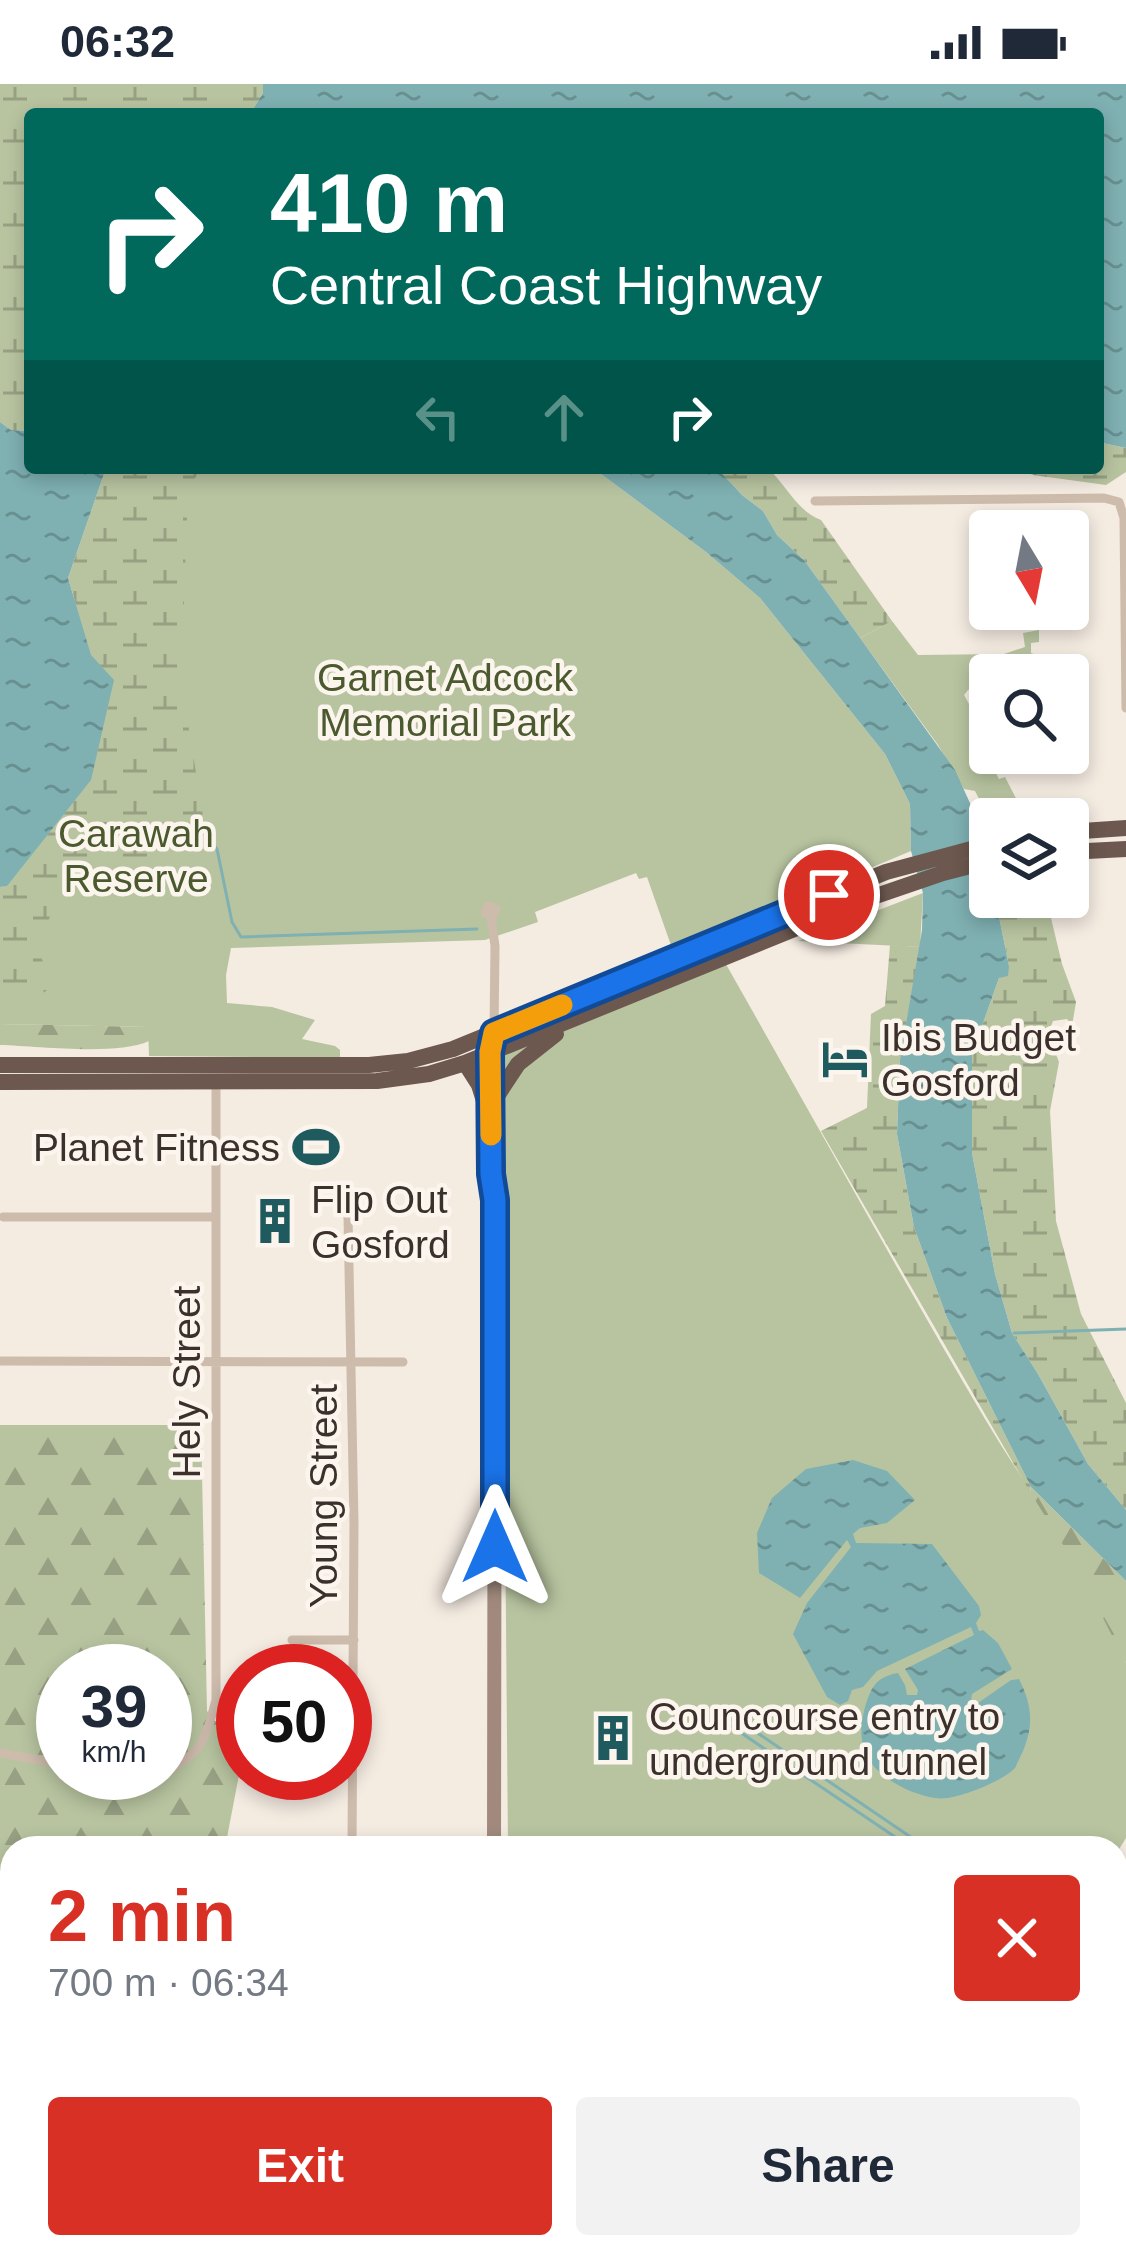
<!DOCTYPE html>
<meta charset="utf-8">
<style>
body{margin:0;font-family:Arial,sans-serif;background:#f2f2f3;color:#1f2937;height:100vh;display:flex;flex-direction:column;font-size:45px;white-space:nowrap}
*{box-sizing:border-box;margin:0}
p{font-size:39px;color:#747a83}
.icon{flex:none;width:66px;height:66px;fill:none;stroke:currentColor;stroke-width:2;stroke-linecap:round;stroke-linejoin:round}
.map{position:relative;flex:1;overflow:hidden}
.details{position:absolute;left:0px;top:1752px;width:1128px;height:423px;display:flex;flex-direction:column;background:#fff;border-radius:36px 36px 0 0;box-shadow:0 6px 18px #0003}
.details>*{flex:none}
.guide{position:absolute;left:24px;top:24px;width:1080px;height:366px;border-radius:12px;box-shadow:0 6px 18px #0003;background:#00695c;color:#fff;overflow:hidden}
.needle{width:78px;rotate:170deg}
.fabs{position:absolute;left:969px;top:426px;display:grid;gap:24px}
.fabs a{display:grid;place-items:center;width:120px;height:120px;border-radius:12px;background:#fff;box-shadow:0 6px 18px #0003;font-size:60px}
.speed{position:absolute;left:36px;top:1560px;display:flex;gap:24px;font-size:60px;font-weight:700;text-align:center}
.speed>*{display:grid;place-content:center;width:156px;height:156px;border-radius:50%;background:#fff;box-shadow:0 6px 18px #0003;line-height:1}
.speed small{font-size:30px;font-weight:400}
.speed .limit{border:18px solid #d22;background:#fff;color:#111}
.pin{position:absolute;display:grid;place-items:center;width:102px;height:102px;color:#fff;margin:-51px;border:6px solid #fff;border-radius:50%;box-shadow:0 3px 12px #0007}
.me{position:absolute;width:132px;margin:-66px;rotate:0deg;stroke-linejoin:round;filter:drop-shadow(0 0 9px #0008)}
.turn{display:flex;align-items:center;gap:42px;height:252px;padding:0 48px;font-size:54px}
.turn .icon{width:156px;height:156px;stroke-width:2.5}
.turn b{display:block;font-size:84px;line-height:102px}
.lanes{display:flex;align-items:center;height:114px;padding:0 48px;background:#0003;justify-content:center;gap:60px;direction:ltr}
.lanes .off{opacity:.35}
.round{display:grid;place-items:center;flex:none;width:126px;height:126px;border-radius:12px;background:#f2f2f3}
.overview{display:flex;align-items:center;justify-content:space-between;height:204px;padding:0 48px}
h1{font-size:72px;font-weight:600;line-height:90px;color:#d93025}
.button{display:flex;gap:24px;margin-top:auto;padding:24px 48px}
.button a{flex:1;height:138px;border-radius:12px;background:#d93025;color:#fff;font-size:48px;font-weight:600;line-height:138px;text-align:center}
.button a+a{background:#f2f2f3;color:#1f2937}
.status{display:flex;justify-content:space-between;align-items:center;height:84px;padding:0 60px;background:#fff;direction:ltr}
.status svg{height:33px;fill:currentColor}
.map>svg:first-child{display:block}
.green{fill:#b8c4a0}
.forest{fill:url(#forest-firs);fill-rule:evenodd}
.wetland{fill:url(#wetland-marsh)}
.water{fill:url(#water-ripples)}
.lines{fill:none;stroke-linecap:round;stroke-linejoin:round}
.stream{stroke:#7fb0b2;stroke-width:3}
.minor{stroke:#cdbbac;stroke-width:9}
.secondary{stroke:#a18a7d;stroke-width:14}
.trunk{stroke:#6c584f;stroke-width:16}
.route-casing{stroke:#114b97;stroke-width:30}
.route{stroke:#1a73e8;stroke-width:21}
.slow{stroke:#f59e0b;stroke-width:21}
.labels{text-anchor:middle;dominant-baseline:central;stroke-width:9;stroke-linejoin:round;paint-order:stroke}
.park-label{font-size:39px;fill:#4a5a2e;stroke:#fbf5ee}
.poi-label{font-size:39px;fill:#3b302b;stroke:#fbf5ee;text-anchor:start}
.street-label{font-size:39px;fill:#3b302b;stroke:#fbf5ee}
</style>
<div class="status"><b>06:32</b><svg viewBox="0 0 49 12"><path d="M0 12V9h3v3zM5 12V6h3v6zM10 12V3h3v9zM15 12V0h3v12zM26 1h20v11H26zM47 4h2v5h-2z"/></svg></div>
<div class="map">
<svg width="1126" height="2173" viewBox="0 0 1126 2173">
<defs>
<pattern id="forest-firs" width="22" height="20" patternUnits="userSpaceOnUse" patternTransform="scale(3)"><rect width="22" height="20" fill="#b8c4a0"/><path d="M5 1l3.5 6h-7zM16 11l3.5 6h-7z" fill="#97a083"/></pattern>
<pattern id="wetland-marsh" width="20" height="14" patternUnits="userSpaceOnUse" patternTransform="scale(3)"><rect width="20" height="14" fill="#b8c4a0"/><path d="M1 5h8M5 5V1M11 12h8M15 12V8" fill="none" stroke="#97a083"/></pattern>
<pattern id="water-ripples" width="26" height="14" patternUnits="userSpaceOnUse" patternTransform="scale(3)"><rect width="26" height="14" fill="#7fb0b2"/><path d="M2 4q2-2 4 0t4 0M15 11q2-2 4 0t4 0" fill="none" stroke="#699091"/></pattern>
</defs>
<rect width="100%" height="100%" fill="#f4ebe1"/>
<path class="green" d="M106,384H593L706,468L760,514L885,670L910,720L911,767L673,867L647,793L639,795L636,789L535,828L538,838L485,856L231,864L226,891L227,919L272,923L315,936L302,955L335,962L340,966V974L149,972L148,943L0,940V803L7,802Z
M892,537L918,571L1004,570L1025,563L1023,549L1039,546V558L1031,559V569L1036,571H1030L1024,577V591H990V598L987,595L968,606L964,611L982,643L975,648L999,695L1005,693L1024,730L1047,727V732H1034L1033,735L990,736L975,707L964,705L938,661L860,554Z
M923,809L920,863L798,857Z
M723,875C810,1028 895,1183 985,1335C1033,1415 1092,1492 1126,1579V1754L1116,1770V1764H508L501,971Z
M0,1992H12V2104H0Z
M0,2130H12V2163H481L471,2173H0Z"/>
<path class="forest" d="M0,940L149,943V957C116,972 38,962 0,961Z
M0,1341H201L207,1627L243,1670L225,1764H12V1827H0ZM63,1587H165V1689H63Z
M1031,1403L1126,1497V1579L1077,1483L1030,1408Z
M1126,1793V1855L1116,1861V1797Z
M481,2163H606L617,2173H471Z"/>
<path class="wetland" d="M0,0H263V9L250,30H30V347L11,346L0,338Z
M1098,358L1126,364V388L1106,401L1033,391L1018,384H1098Z
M106,384H201L188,406L181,597L205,744C169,796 150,767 100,776C84,779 71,790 57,799L41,872L51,904L26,919L0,918V803L7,802L91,696L114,597L91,571L68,494Z
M717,384H768C786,401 798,428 821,436L892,537L860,554L804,476L777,451L763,427L742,411Z
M995,813H1046L1062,880L1076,918L1072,942L1067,935L1053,937L1048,950L1059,978L1050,1027L1056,1137L1081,1230L1126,1319V1426L1088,1380L1038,1290L1012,1249L995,1190L972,1069V970L999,894L1009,882Z
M890,861L920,863L900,975L897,1050L914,1143L947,1234L1031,1403L1030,1408L821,1047L867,1024L871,930L885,922Z"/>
<path class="water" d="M263,0H1126V364L1098,358V30H250L263,9Z
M0,338L11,346L30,347V384H106L68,494L91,571L114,596L91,696L7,802L0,803Z
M593,384H717L742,411L763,427L777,451L804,476L955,686L984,750L990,773V813H995L1009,882L1008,892L999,894L972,970V1069L995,1190L1012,1249L1038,1290L1088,1380L1126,1426V1497L1031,1403L947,1234L914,1143L897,1050L900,975L922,846L923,809L911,767L910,720L885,670L760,514L706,468Z
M853,1376L887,1387L915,1416L887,1439L860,1444L853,1450L856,1459L932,1460L979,1522L981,1531L976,1539L979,1547L983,1546L998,1559L1012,1585L972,1610L971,1617L978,1619L1011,1596L1019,1595C1032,1621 1034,1640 1023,1667C1022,1669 1016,1682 1015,1684C1003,1697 964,1712 947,1714C935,1716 921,1711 910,1707C873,1690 854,1669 864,1627C870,1606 874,1593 898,1589L905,1601L907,1611H917L918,1606L905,1585L974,1551L971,1543L877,1587L863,1603L852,1606L848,1617L840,1621L827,1613L793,1550L807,1519L851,1463L847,1456L800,1514L759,1489L757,1449L772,1414L806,1385Z
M1126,1855V1924L1116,1927V1861Z
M688,2163H765L754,2173H678Z"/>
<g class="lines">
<path class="stream" d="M202,748L217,765L232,838L241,853L477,845
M1014,1249L1126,1245
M734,1633L915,1756L910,1763L728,1640Z
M1111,2163L1115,2173"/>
<path class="minor" d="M815,417L1104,414L1119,418L1124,434L1126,624
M488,822L496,825L493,832L485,829Z
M491,833L495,862L494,947
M348,1132L354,1439L352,1764
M3,1133H216
M0,1277L403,1278
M292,1556H354
M0,1669L63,1680
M165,1687C202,1670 206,1654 216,1616V998
M0,1832H12
M984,2173L1001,2163"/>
<path class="secondary" d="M492,960L491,1090L495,1116L494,1764
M0,2117H12"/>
<path class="trunk" d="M1068,748L1126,744
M1068,768L1126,765
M465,979L479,1001L491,1039
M0,981H369L408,977L453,965L886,788L990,760
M0,998L377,997L429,990L465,979L873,813L943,789L990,777
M499,1009L518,980L556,950"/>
</g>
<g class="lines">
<defs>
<path id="route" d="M495,1463V1116L491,1090L490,968L494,949L829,811"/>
</defs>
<use href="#route" class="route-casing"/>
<use href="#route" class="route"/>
<path class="slow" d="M491,1051L490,968L494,949L562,921"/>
</g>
<defs>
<symbol id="hotel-bare" viewBox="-9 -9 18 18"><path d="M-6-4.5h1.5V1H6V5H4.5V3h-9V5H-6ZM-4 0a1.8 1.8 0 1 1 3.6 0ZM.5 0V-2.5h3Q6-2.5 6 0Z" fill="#1f5a5e" stroke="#fbf5ee" stroke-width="2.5" paint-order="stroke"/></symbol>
<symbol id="stadium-bare" viewBox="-9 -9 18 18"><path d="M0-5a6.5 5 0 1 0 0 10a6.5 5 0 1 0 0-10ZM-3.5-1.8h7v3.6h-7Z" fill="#1f5a5e" stroke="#fbf5ee" stroke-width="2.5" paint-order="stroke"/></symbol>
<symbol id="building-bare" viewBox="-9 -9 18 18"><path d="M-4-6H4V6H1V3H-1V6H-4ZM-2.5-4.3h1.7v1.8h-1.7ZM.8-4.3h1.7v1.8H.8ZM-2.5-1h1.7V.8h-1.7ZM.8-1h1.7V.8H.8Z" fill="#1f5a5e" stroke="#fbf5ee" stroke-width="2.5" paint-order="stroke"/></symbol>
</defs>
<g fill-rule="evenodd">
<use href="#hotel-bare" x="812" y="942" width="66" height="66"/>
<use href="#stadium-bare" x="283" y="1030" width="66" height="66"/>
<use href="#building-bare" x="242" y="1104" width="66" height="66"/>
<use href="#building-bare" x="580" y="1621" width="66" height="66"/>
</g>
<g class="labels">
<g class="park-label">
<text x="445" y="593">Garnet Adcock<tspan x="445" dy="45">Memorial Park</tspan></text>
<text x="136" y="749">Carawah<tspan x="136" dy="45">Reserve</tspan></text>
</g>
<g class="poi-label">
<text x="881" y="953">Ibis Budget<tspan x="881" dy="45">Gosford</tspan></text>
<text x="280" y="1063" text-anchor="end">Planet Fitness</text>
<text x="311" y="1115">Flip Out<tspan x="311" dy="45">Gosford</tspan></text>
<text x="649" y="1632">Councourse entry to<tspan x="649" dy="45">underground tunnel</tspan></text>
</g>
<g class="street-label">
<text transform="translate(186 1298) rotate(-90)">Hely Street</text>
<text transform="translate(323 1412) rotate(-90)">Young Street</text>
</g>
</g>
</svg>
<div class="fabs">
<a><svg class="needle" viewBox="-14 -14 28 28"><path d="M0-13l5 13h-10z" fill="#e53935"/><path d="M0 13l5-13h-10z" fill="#747a83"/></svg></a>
<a><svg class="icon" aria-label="search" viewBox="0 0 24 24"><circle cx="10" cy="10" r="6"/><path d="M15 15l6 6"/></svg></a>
<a><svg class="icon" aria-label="layers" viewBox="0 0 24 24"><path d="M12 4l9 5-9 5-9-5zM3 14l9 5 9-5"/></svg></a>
</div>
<div class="speed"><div>39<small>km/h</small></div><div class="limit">50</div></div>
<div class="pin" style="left:829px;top:811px;background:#d93025"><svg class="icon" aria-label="arrive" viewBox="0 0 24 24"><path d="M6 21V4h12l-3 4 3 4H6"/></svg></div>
<svg class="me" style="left:495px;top:1463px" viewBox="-20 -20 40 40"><path d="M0-17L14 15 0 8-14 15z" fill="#1a73e8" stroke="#fff" stroke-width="4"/></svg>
<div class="guide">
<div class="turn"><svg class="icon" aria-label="right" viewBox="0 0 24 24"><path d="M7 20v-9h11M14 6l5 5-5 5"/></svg><div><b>410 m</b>Central Coast Highway</div></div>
<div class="lanes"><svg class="icon off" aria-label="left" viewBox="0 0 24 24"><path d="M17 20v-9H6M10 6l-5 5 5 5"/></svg><svg class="icon off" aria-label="ahead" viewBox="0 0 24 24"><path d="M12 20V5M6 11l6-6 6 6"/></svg><svg class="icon" aria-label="right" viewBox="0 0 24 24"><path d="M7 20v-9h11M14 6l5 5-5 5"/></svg></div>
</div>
<section class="details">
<div class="overview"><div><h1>2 min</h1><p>700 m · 06:34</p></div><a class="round" style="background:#d93025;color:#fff"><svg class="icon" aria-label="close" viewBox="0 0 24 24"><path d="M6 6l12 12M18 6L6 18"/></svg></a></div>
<div class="button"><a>Exit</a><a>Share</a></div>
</section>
</div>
